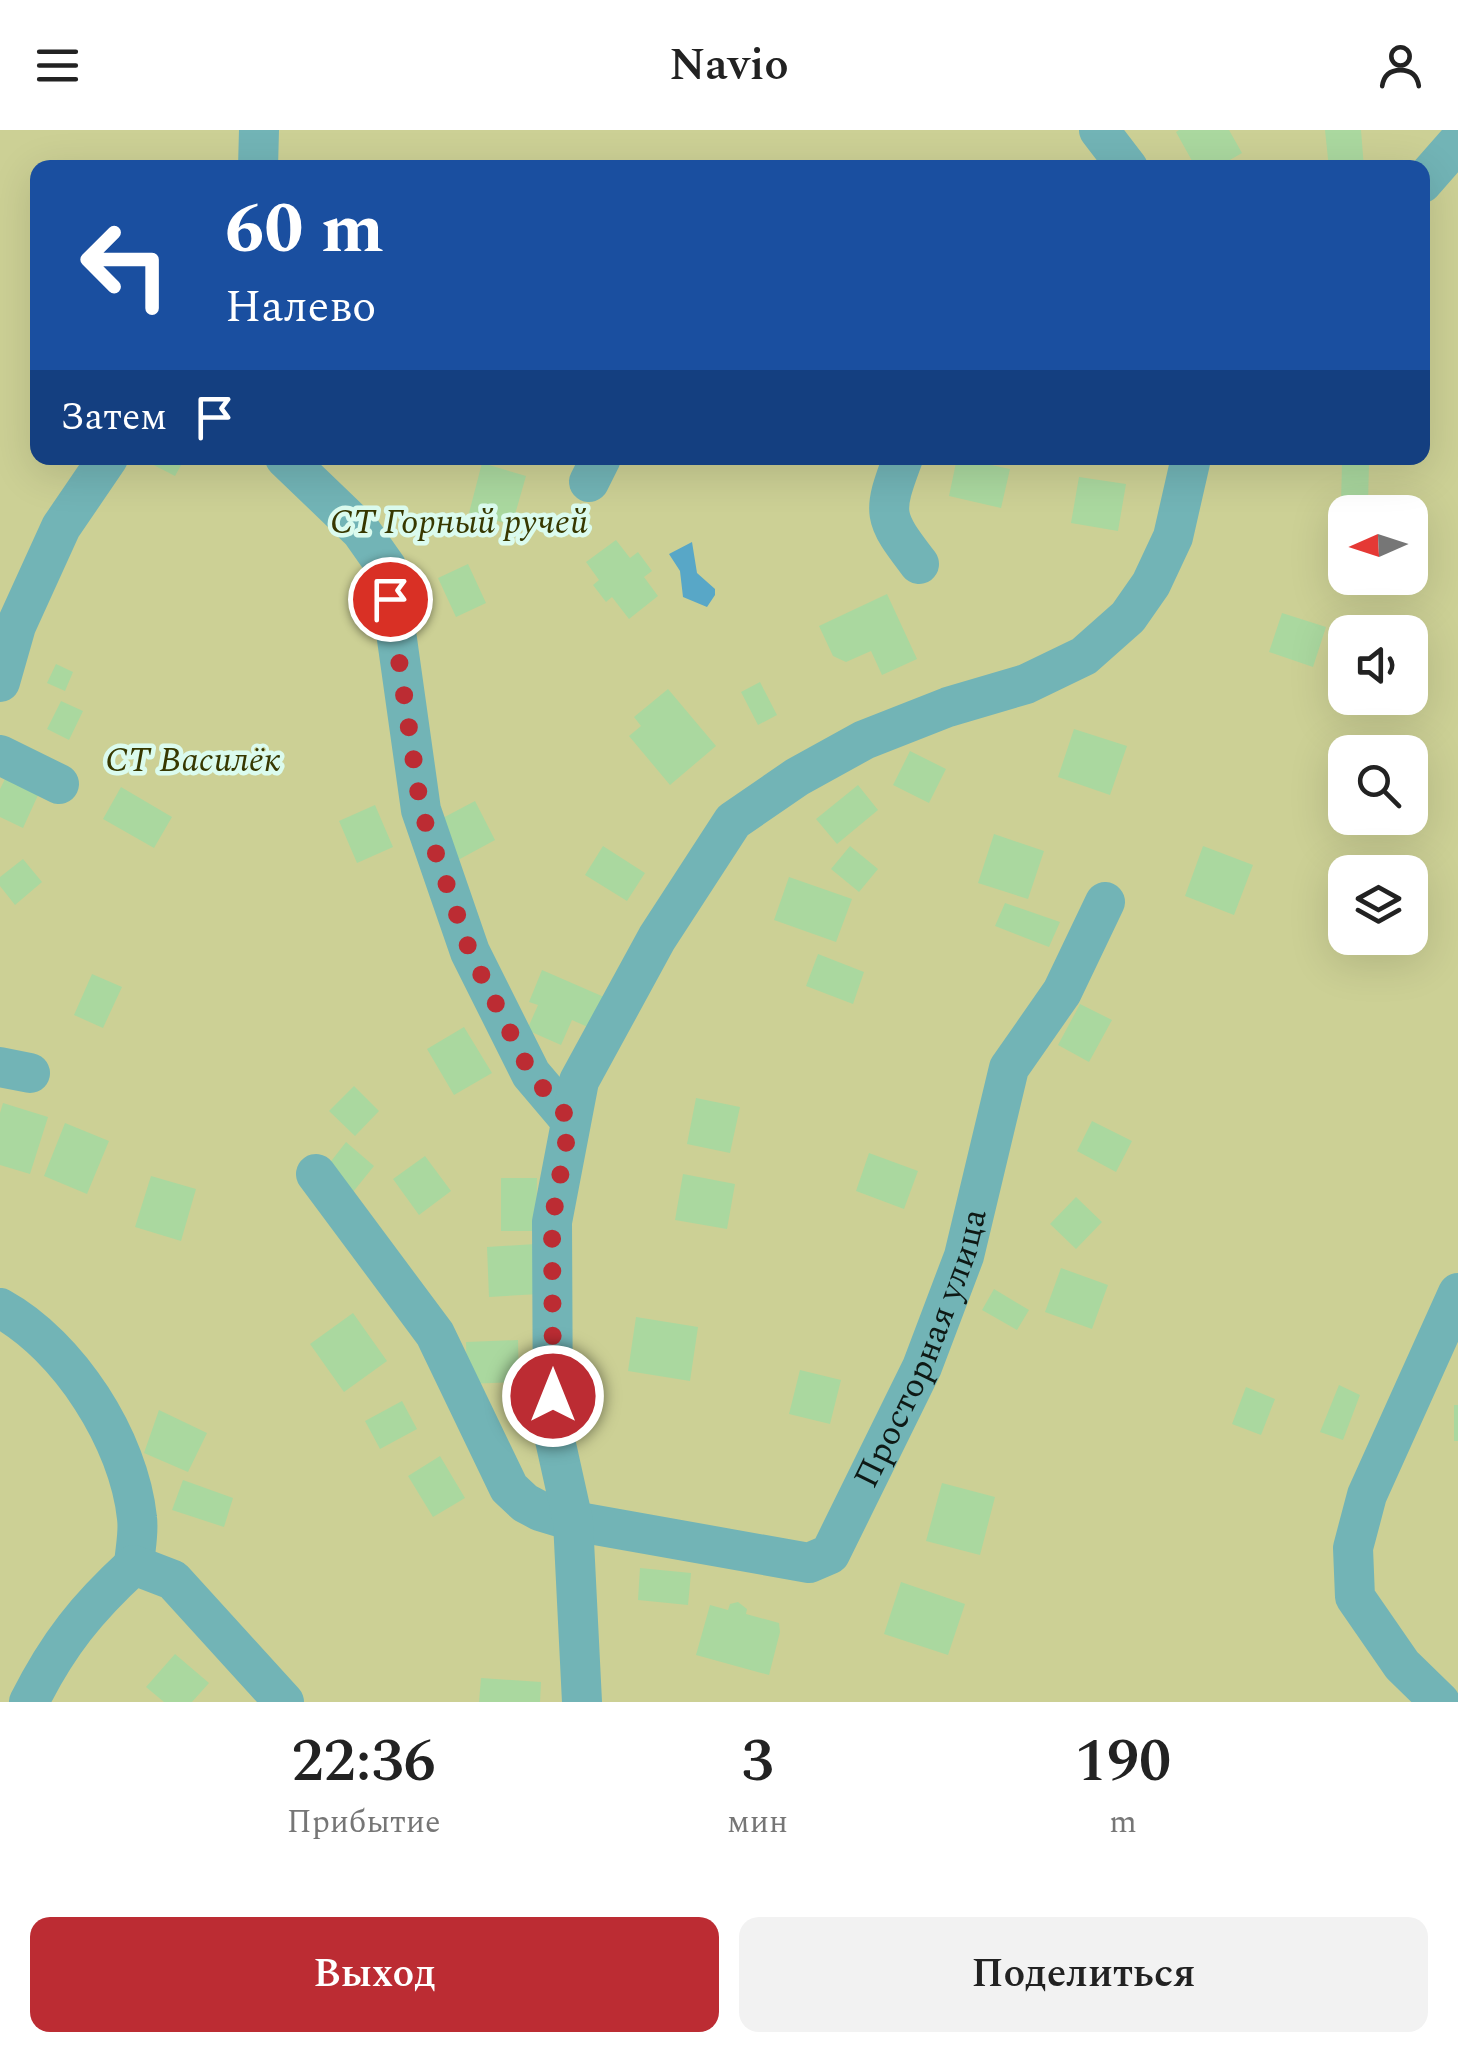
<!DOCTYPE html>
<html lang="ru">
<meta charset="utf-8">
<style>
body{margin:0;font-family:Spectral,serif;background:#f2f2f2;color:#222;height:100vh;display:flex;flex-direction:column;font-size:38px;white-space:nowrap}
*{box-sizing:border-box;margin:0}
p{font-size:32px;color:#767676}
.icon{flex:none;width:55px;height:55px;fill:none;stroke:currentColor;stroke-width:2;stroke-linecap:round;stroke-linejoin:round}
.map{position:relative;height:1572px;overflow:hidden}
.panel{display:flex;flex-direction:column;background:#fff;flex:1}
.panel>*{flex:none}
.banner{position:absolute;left:30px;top:30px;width:1400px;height:305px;border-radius:20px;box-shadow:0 10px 40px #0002;background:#1a4fa0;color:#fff;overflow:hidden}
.needle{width:65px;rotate:267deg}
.controls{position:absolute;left:1328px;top:365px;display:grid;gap:20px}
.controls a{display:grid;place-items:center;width:100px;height:100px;border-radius:20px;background:#fff;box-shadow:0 10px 40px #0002;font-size:50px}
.pin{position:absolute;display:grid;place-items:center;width:85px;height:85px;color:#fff;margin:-42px;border:5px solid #fff;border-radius:50%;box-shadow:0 2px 10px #0007}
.me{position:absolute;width:110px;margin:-55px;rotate:0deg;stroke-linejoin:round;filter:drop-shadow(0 0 8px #0008)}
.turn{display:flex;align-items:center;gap:35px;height:210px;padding:0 30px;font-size:45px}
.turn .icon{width:130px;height:130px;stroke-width:2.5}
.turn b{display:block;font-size:70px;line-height:85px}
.then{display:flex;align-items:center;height:95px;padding:0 30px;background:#0003;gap:20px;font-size:38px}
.eta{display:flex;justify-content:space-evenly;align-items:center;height:170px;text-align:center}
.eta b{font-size:60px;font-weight:600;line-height:70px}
.cta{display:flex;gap:20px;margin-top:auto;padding:20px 30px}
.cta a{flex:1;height:115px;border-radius:20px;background:#bc2c33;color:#fff;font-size:40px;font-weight:600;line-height:115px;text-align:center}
.cta a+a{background:#f2f2f2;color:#222}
header{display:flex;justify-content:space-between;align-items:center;height:130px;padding:0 30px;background:#fff;font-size:45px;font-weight:600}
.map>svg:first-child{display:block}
.green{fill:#ccd095;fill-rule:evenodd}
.water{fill:#58a7c7}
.building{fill:#aad89f}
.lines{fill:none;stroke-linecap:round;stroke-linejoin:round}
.minor{stroke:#72b4b6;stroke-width:40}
.route{stroke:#bc2c33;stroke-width:18;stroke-dasharray:0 32.4}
.labels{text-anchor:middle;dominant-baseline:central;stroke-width:9;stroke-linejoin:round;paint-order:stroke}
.park-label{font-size:35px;font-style:italic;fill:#373800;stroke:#dbfbee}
.street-label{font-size:35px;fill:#0e1915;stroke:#dbfbee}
</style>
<header><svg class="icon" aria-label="menu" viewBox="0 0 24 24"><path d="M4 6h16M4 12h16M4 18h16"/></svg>Navio<svg class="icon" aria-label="person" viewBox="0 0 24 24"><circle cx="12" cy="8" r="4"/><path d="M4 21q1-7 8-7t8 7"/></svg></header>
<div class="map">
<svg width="1458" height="1572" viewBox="0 0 1458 1572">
<rect width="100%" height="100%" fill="#ceeee0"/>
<path class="green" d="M0,0H1458V1572H0ZM38,38H1422V328H38ZM1345,382H1410V448H1345ZM1345,502H1410V568H1345ZM1345,622H1410V688H1345ZM1345,742H1410V808H1345Z"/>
<path class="water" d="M692,412L697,443L715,459V465L707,477L683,467L680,441L669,424Z"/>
<path class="building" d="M1179,0H1229L1242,23L1216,38H1196L1176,2Z
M1325,0H1361L1364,38H1329Z
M140,328H185L175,346Z
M957,328L1010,339L1001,378L949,366Z
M1342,332L1369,333L1368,374H1341Z
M482,333L526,346L512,395L469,383Z
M1079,347L1126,354L1118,401L1071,393Z
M616,410L630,428L638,422L652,441L644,447L658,466L629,489L612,467L606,472L593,455L599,450L586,432Z
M468,434L486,473L456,487L438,448Z
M887,464L917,529L882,545L871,521L846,532L833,526L819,496Z
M1282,483L1326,497L1313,537L1269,522Z
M56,534L73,542L65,561L47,553Z
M760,552L777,585L758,595L741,562Z
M668,559L716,616L670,655L629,606L641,596L634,587Z
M61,571L83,581L69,610L47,599Z
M1074,599L1127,616L1110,665L1058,647Z
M910,621L946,639L929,673L893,655Z
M6,647L39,663L23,698L0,687V659Z
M858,655L878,680L837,714L816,689Z
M121,657L172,687L154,718L103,689Z
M475,671L495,710L458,730L437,691Z
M375,675L393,717L357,733L339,691Z
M994,704L1044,721L1028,769L978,753Z
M603,716L645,743L627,771L585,745Z
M850,716L878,739L859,762L831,739Z
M1203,716L1253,735L1234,785L1185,766Z
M23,729L42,752L15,775L0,756V747Z
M789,747L852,769L836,812L774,790Z
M1005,773L1060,792L1049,817L995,796Z
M818,824L864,842L853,874L806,856Z
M542,840L604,867L590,898L572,890L561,915L527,900L538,875L529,872Z
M92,844L122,857L103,898L74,885Z
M1080,874L1112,890L1089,932L1058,915Z
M464,897L492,943L454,965L427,919Z
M354,956L379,981L355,1006L329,981Z
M696,968L740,977L730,1023L687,1014Z
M3,973L48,987L30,1044L0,1035V983Z
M1092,991L1132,1011L1116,1042L1077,1021Z
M65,993L109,1011L87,1064L44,1046Z
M346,1012L374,1036L353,1062L325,1039Z
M869,1023L918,1041L904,1079L856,1061Z
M425,1026L451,1061L419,1085L393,1049Z
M683,1044L735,1054L727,1099L675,1090Z
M151,1046L196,1059L181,1111L135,1097Z
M501,1048H537L536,1101H501Z
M1076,1067L1102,1092L1076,1119L1050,1094Z
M536,1114L539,1164L489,1167L487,1117Z
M1061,1138L1108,1155L1092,1199L1045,1182Z
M994,1159L1029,1180L1017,1200L982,1180Z
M353,1183L387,1231L344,1262L310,1214Z
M636,1187L698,1197L690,1251L628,1241Z
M518,1210L519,1252L467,1254L466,1212Z
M800,1240L841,1250L830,1294L789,1284Z
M1339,1255L1360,1265L1343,1310L1320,1302Z
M1246,1257L1275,1269L1261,1305L1232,1294Z
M402,1271L417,1299L380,1319L365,1291Z
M1454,1275H1458V1311H1454Z
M159,1280L207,1303L188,1342L144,1323Z
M440,1326L465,1368L433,1387L408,1346Z
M183,1350L233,1368L224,1397L172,1380Z
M942,1353L995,1367L980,1425L926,1411Z
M640,1438L691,1443L688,1475L638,1470Z
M901,1452L965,1474L948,1525L884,1504Z
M738,1472L747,1479L746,1484L779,1493L780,1502L769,1545L696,1525L710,1475L728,1480L730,1474Z
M175,1524L209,1553L192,1572H164L146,1557Z
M481,1548L541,1552L540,1572H479Z"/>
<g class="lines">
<g class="minor">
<path d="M1099,0L1128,38"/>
<path d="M258,38L259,0"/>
<path d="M1422,53L1458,12"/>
<path d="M285,328L361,401L387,438L421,680L470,822L531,944L570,990"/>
<path d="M903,328C882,384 883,387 919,434"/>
<path d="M589,352L601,328"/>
<path d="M0,552L16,496L61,397L108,328"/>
<path d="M0,625L59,654"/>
<path d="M0,937L30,943"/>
<path id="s1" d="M316,1044L435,1204L509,1358L525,1373L540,1381L573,1391L809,1433L830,1424L922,1237L964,1126L1009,938L1062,862L1105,772"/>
<path d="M0,1178C69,1216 129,1310 137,1388C139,1403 135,1420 134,1435"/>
<path d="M29,1572C58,1514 87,1478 134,1435L173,1450L284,1572"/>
<path d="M582,1572L573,1391L553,1301L552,1092L579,951L657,808L733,691L797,647L864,610L948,577L1026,554L1084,526L1128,487L1151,454L1173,407L1191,328"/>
<path d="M1440,1572L1402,1535L1355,1467L1353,1418L1367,1365L1458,1163"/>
</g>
</g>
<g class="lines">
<path class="route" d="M390,469L421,680L470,822L531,944L570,990L552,1092L553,1266"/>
</g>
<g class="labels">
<g class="park-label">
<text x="459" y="392">СТ Горный ручей</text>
<text x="193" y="630">СТ Василёк</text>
</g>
<g class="street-label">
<text stroke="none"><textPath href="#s1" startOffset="932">Просторная улица</textPath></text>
</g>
</g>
</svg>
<div class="controls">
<a><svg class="needle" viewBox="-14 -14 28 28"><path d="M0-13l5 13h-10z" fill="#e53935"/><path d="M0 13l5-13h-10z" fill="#767676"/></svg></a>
<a><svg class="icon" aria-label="sound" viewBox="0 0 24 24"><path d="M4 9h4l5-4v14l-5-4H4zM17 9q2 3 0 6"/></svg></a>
<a><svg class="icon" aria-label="search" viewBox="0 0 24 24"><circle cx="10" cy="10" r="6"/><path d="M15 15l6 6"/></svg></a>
<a><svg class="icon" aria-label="layers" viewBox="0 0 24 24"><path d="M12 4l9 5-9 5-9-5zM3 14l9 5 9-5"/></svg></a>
</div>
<div class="pin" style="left:390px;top:469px;background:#d93025"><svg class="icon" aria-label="arrive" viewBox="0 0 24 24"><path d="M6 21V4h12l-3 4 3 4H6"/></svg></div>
<svg class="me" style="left:553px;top:1266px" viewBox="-20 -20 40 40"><circle r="17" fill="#bc2c33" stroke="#fff" stroke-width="3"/><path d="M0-11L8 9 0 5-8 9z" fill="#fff"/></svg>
<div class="banner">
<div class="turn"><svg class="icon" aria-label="left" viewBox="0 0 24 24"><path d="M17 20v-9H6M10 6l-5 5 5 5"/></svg><div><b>60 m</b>Налево</div></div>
<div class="then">Затем<svg class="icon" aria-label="arrive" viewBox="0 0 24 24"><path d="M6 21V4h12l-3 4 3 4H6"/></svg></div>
</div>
</div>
<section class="panel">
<div class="eta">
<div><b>22:36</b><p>Прибытие</p></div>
<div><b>3</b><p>мин</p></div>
<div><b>190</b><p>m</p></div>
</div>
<div class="cta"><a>Выход</a><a>Поделиться</a></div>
</section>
